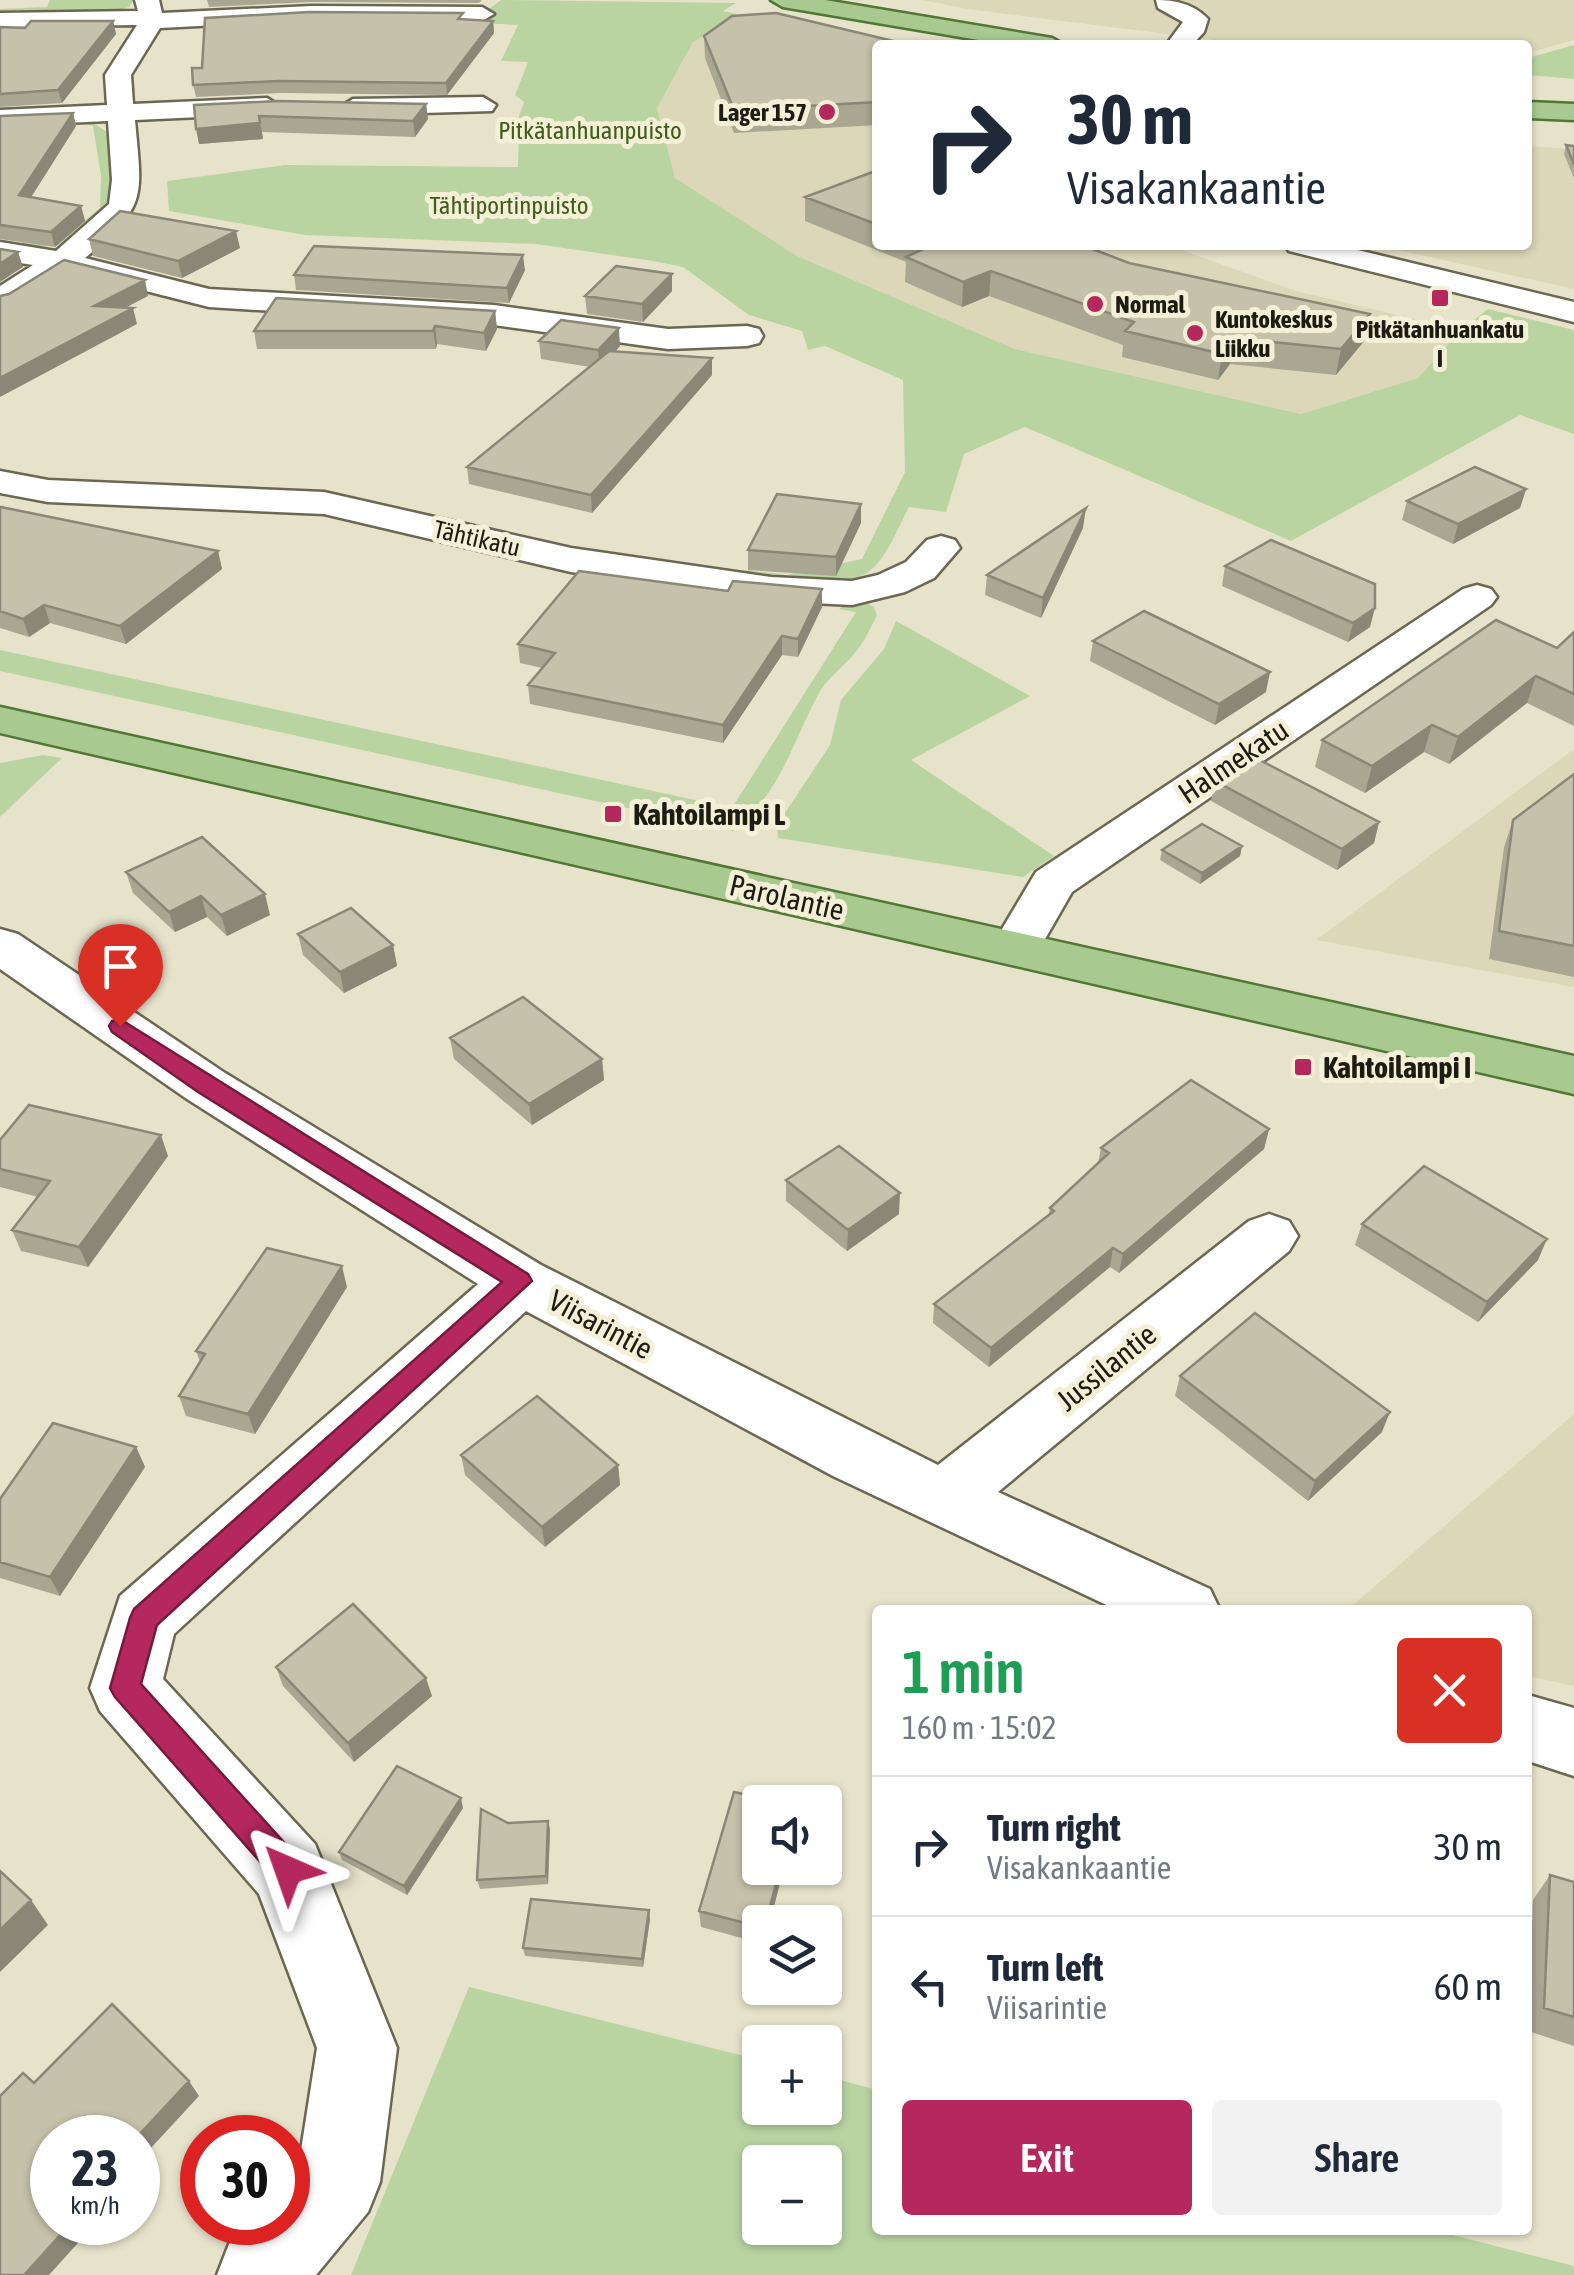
<!DOCTYPE html>
<meta charset="utf-8">
<style>
body{margin:0;font-family:"Asap Condensed",sans-serif;background:#f2f2f3;color:#1f2937;height:100vh;display:flex;flex-direction:column;font-size:38px;white-space:nowrap}
*{box-sizing:border-box;margin:0}
p{font-size:32px;color:#747a83}
.icon{flex:none;width:55px;height:55px;fill:none;stroke:currentColor;stroke-width:2;stroke-linecap:round;stroke-linejoin:round}
.map{position:relative;flex:1;overflow:hidden}
.sheet{position:absolute;left:872px;top:1605px;width:660px;height:630px;display:flex;flex-direction:column;background:#fff;border-radius:10px;box-shadow:0 2px 8px #0004}
.sheet>*{flex:none}
.top-card{position:absolute;left:872px;top:40px;width:660px;height:210px;border-radius:10px;box-shadow:0 2px 8px #0004;background:#fff;color:#1f2937;overflow:hidden}
.controls{position:absolute;left:742px;top:1785px;display:grid;gap:20px}
.controls a{display:grid;place-items:center;width:100px;height:100px;border-radius:10px;background:#fff;box-shadow:0 2px 8px #0004;font-size:50px}
.speed{position:absolute;left:30px;top:2115px;display:flex;gap:20px;font-size:50px;font-weight:700;text-align:center}
.speed>*{display:grid;place-content:center;width:130px;height:130px;border-radius:50%;background:#fff;box-shadow:0 2px 8px #0004;line-height:1}
.speed small{font-size:25px;font-weight:400}
.speed .limit{border:15px solid #d22;background:#fff;color:#111}
.pin{position:absolute;display:grid;place-items:center;width:85px;height:85px;color:#fff;margin:-102px -42px;border-radius:50% 50% 50% 0;rotate:-45deg;box-shadow:0 0 10px #0007}
.pin .icon{rotate:45deg}
.me{position:absolute;width:110px;margin:-55px;rotate:317deg;stroke-linejoin:round;filter:drop-shadow(0 0 8px #0008)}
.turn{display:flex;align-items:center;gap:35px;height:210px;padding:0 30px;font-size:45px}
.turn .icon{width:130px;height:130px;stroke-width:2.5}
.turn b{display:block;font-size:70px;line-height:85px}
.round{display:grid;place-items:center;flex:none;width:105px;height:105px;border-radius:10px;background:#f2f2f3}
.summary{display:flex;align-items:center;justify-content:space-between;height:170px;padding:0 30px}
h1{font-size:60px;font-weight:600;line-height:75px;color:#1e9e55}
.cta{display:flex;gap:20px;margin-top:auto;padding:20px 30px}
.cta a{flex:1;height:115px;border-radius:10px;background:#b5285e;color:#fff;font-size:40px;font-weight:600;line-height:115px;text-align:center}
.cta a+a{background:#f2f2f3;color:#1f2937}
ul{padding:0;list-style:none}
li{display:flex;align-items:center;gap:30px;height:140px;padding:0 30px;border-top:2px solid #e0e1e3}
li div{flex:1}
li b{display:block;font-size:38px}
li em{font-style:normal}
.map>svg:first-child{display:block}
.built{fill:#ddd7b9}
.green{fill:#b9d4a1;fill-rule:evenodd}
.lines{fill:none;stroke-linecap:round;stroke-linejoin:round}
.minor-casing{stroke:#6b6752;stroke-width:5}
.major-casing{stroke:#527635;stroke-width:5}
.minor{fill:#fff;fill-rule:evenodd}
.major{fill:#a8ca91;fill-rule:evenodd}
.wall{fill:#a9a692}
.shaded-wall{fill:#8a8777}
.building{fill:#c5c1aa;stroke:#8a8777;stroke-width:2.5}
.route{fill:#b5285e;stroke:#761a3d;stroke-width:2.5}
.poi-dot{fill:#b5285e;stroke:#f4f0d8;stroke-width:4}
.labels{text-anchor:middle;dominant-baseline:central;stroke-width:10;stroke-linejoin:round;paint-order:stroke}
.far-poi-label{font-size:25px;font-weight:bold;fill:#1d1c13;stroke:#f4f0d8;text-anchor:start}
.far-park-label{font-size:25px;fill:#405d1d;stroke:#f4f0d8}
.far-street-label{font-size:25px;fill:#1d1c13;stroke:#f4f0d8}
.street-label{font-size:30px;fill:#1d1c13;stroke:#f4f0d8}
.poi-label{font-size:30px;font-weight:bold;fill:#1d1c13;stroke:#f4f0d8;text-anchor:start}
</style>
<div class="map">
<svg width="1574" height="2275" viewBox="0 0 1574 2275">
<rect width="100%" height="100%" fill="#e7e3cb"/>
<path class="built" d="M922,0H1574V40L1528,53V45H1255L967,9Z
M740,15L877,49L878,245H1168L1296,291L1461,330L1418,378L1301,414L1015,349L797,256L675,179L657,108L693,42Z
M1528,146L1574,149V289L1375,245H1528Z
M1574,749V987L1316,940Z
M1574,1414V1686L1528,1676V1610H1347Z"/>
<path class="green" d="M50,0H134L129,7L113,12L0,17V9L47,7Z
M501,0L736,3L723,11L740,15L693,42L657,108L675,178L797,256L1015,349L1301,414L1418,378L1461,330L1488,309L1574,330V434L1520,415L1291,541L1025,427L964,454L946,512L909,507C898,527 889,553 873,568C849,593 776,577 743,575L747,570L787,575L862,559L905,472L903,380L825,346L808,350L802,331L749,315L683,267L653,261L536,244L305,235L169,211L167,181L285,165L518,167L519,116L524,102L515,95L528,62L501,61L518,25L458,22L482,14Z
M1574,45V79L1528,75V58Z
M90,121L107,132L112,191L107,208L64,245L21,247L23,242C57,249 76,228 100,208L101,175L93,126L77,122Z
M866,603L874,607L877,615C870,629 864,643 854,654C842,668 826,679 818,695C790,747 782,791 733,831L0,671V650L732,808L856,612L839,609L845,604Z
M896,621L1030,696L911,760L1054,856L1023,877L778,838L777,825L830,745L841,700L884,649Z
M43,755L62,758L0,817V763Z
M469,1987L760,2060V2108H825V2076L877,2090L878,2230H1433L1574,2266V2275H351ZM760,2162H825V2228H760Z"/>
<g class="lines">
<defs>
<path id="minor" d="M135,0H159L162,13L311,6L482,7L494,14L482,21L311,20L160,28L131,75L133,104L267,98L280,106L267,114L135,120C142,198 148,206 85,258L209,289L494,305L668,329L747,326L759,329L763,336L759,343L747,346L668,349L494,325L209,307L67,271L11,306L0,308V286L33,265L0,260V242L56,251L109,204L112,180L108,121L0,126V110L107,105L105,75L137,25L0,27V13L138,11Z
M1156,0C1176,0 1194,4 1208,19L1204,32L1192,45H1166L1183,22L1158,8Z
M483,97L496,105L492,111L353,115L340,107L353,99Z
M1285,245H1337L1574,302V322L1289,251Z
M0,471L48,480L324,492L571,548L771,577L852,581L878,575L906,562L927,540L941,536L955,540L960,548L934,578L905,592L852,605L771,601L571,572L324,514L48,502L0,493Z
M1477,585L1491,589L1497,597L1491,605L1072,892L1033,960L1015,965L997,960L990,949L1036,872L1463,589Z
M0,929L18,934L225,1073L541,1265L938,1465L1249,1221L1269,1214L1289,1221L1298,1236L1289,1251L998,1492L1210,1589L1220,1610H1117L833,1476L526,1311L174,1634L163,1679L315,1844L397,2048L380,2182L368,2212L316,2275H217L229,2244L248,2222H288V2176L299,2163L317,2048L259,1894L100,1711L90,1688L120,1596L478,1284L187,1099L0,969Z
M1528,1695L1574,1708V1776L1528,1761Z"/>
<path id="major" d="M771,0H825L1052,38L1064,45H1008L783,7Z
M1528,102L1574,104V120L1528,118Z
M0,707L1574,1056V1094L0,733Z"/>
</defs>
<use href="#minor" class="minor-casing"/>
<use href="#major" class="major-casing"/>
<use href="#minor" class="minor"/>
<use href="#major" class="major"/>
</g>
<path class="wall" d="M207,0H482L479,3L311,2L209,7Z
M464,20L493,21L494,33L447,95L281,93L196,97L193,85L202,68Z
M113,21L116,34L62,103L0,107V27L25,28Z
M704,36L878,45V125L734,133L705,58Z
M426,104L428,119L415,137L262,132L263,139L199,144L194,105Z
M73,113L76,126L31,197L81,206L85,221L55,247L0,239V116Z
M1566,145L1574,146V178L1564,154Z
M878,170V245H1082L1129,263L1370,314L1365,340L1336,375L1230,364L1218,380L1122,357L1123,345L989,296L962,307L905,282L906,262L805,221V197Z
M89,239L240,248L182,278L93,256Z
M525,270L509,303L296,290L294,275Z
M672,291L643,322L587,314L585,296Z
M495,311L497,329L486,351L437,344L436,349H257L254,331Z
M539,341L620,346L616,351L712,358V375L592,513L469,484L467,467L590,367L541,359Z
M1526,489L1520,508L1453,544L1402,520L1407,501Z
M0,507L218,551L222,569L126,644L50,623L29,637L0,628Z
M861,523L836,576L748,570V550Z
M1083,528L1041,618L985,595L987,575Z
M1225,566L1370,627L1348,642L1222,586Z
M822,589V607L798,657L782,655L723,743L530,704L528,685L542,668L520,663L518,644L728,591Z
M1574,632V726L1527,703L1449,764L1424,752L1365,793L1315,767L1322,740L1557,648Z
M1093,641L1266,692L1215,725L1090,661Z
M1574,774V977L1489,959L1504,847L1513,820Z
M1215,781L1379,822L1374,843L1337,870L1211,801Z
M1242,846L1240,856L1200,884L1160,860L1162,850Z
M126,872L270,915L227,936L207,917L175,932L133,893Z
M298,934L393,945L397,966L344,993L303,955Z
M450,1038L602,1059L604,1080L532,1125L454,1059Z
M1269,1129L1264,1149L1119,1273L1110,1267L989,1367L933,1323L934,1304L1049,1214L1050,1208L1098,1163L1101,1148Z
M0,1140L168,1156L88,1267L21,1251L12,1230L38,1197L0,1187Z
M786,1180L899,1214L847,1251L786,1201Z
M1362,1224L1538,1260L1478,1322L1355,1245Z
M347,1287L255,1434L186,1416L179,1396L200,1362L196,1351Z
M1180,1376L1382,1432L1308,1501L1175,1396Z
M136,1447L145,1467L60,1596L0,1578V1499Z
M461,1455L618,1465L620,1485L545,1547L465,1475Z
M276,1667L432,1696L354,1762L283,1686Z
M463,1808L407,1895L342,1860L339,1852Z
M548,1821L550,1830L548,1884L480,1889L477,1880L508,1823Z
M1550,1875L1574,1882V2046L1528,2031L1533,1900Z
M699,1911L760,1922V1943L701,1927Z
M650,1919L643,1967L525,1956L523,1948Z"/>
<path class="shaded-wall" d="M113,21L116,34L62,103L58,90Z
M493,21L494,33L447,95L446,83Z
M426,104L428,119L415,137L413,121Z
M73,113L76,126L23,210L19,195Z
M259,116L263,139L199,144L196,129Z
M81,206L85,221L55,247L51,232Z
M236,231L240,248L182,278L178,261Z
M18,252L23,267L0,282V264Z
M523,255L525,270L509,303L507,288Z
M991,271L989,296L962,307L963,282Z
M672,274V291L643,322L642,304Z
M145,280L148,296L98,322L94,306Z
M133,308L137,324L0,397V378Z
M495,311L497,329L486,351L484,333Z
M1370,314L1365,340L1336,375L1341,349Z
M435,326L437,344L436,349L433,331Z
M619,328L620,346L600,368L598,350Z
M1234,338L1230,364L1218,380L1222,354Z
M712,358V375L592,513L591,495Z
M1526,489L1520,508L1453,544L1458,524Z
M861,504V523L836,576V557Z
M1086,508L1083,528L1041,618L1043,598Z
M218,551L222,569L126,644L120,626Z
M822,589V607L798,657V639Z
M44,605L50,623L29,637L23,619Z
M1375,608L1370,627L1348,642L1353,623Z
M782,636V655L723,743V725Z
M1270,672L1266,692L1215,725L1219,704Z
M1536,676L1527,703L1449,764L1458,737Z
M1432,725L1424,752L1365,793L1372,766Z
M1379,822L1374,843L1337,870L1342,849Z
M1242,846L1240,856L1200,884L1202,873Z
M265,894L270,915L227,936L221,915Z
M201,896L207,917L175,932L169,912Z
M393,945L397,966L344,993L340,972Z
M602,1059L604,1080L532,1125L529,1104Z
M1269,1129L1264,1149L1119,1273L1123,1254Z
M161,1135L168,1156L88,1267L79,1247Z
M900,1193L899,1214L847,1251L848,1230Z
M1547,1239L1538,1260L1478,1322L1487,1302Z
M1113,1248L1110,1267L989,1367L991,1348Z
M342,1266L347,1287L255,1434L248,1414Z
M1390,1412L1382,1432L1308,1501L1315,1481Z
M136,1447L145,1467L60,1596L50,1577Z
M618,1465L620,1485L545,1547L542,1527Z
M426,1678L432,1696L354,1762L348,1743Z
M461,1798L463,1808L407,1895L404,1886Z
M548,1821L550,1830L548,1884L546,1876Z
M780,1868H784L770,1922H766Z
M31,1900L48,1925L0,1972V1930Z
M649,1910L650,1919L643,1967L642,1959Z
M189,2081L199,2096L138,2162V2138H136Z
M72,2222H97L49,2275H24Z"/>
<path class="building" d="M309,12L463,13L458,19L493,21L446,83L279,81L193,85L192,68H202L205,18Z
M776,13L910,45H878V102L734,110L704,36L732,16Z
M31,21H113L58,90L0,94V27L25,28Z
M278,101L426,104L413,121L259,116L260,123L196,129L194,105Z
M73,113L19,195L81,206L51,232L0,225V116Z
M1566,145L1574,146V164Z
M878,170V225L805,197Z
M120,211L236,231L178,261L89,239Z
M928,245H1082L1129,263L1370,314L1341,349L1234,338L1222,354L1125,331L1134,322L991,271L963,282L906,257L930,246Z
M314,246L523,255L507,288L294,275Z
M0,249L18,252L0,264Z
M64,260L145,280L94,306L133,308L0,378V296L9,294Z
M616,266L672,274L642,304L585,296Z
M276,298L495,311L484,333L435,326L433,331H254Z
M561,320L619,328L598,350L539,341Z
M609,351L712,358L591,495L467,467Z
M1475,467L1526,489L1458,524L1407,501Z
M777,494L861,504L836,557L748,550Z
M0,507H1L218,551L120,626L44,605L23,619L0,611Z
M1086,508L1043,598L987,575Z
M1271,540L1375,584V608L1353,623L1225,566Z
M579,571L728,591L733,581L822,589L798,639L782,636L723,725L528,685L555,653L518,644Z
M1144,611L1270,672L1219,704L1093,641Z
M1496,620L1557,648L1574,632V694L1536,676L1458,737L1432,725L1372,766L1322,740Z
M1252,756L1379,822L1342,849L1215,781Z
M1574,774V946L1499,931L1513,820Z
M1202,824L1242,846L1202,873L1162,850Z
M202,837L265,894L221,915L201,896L169,912L126,872Z
M351,908L393,945L340,972L298,934Z
M523,997L602,1059L529,1104L450,1038Z
M1191,1080L1269,1129L1123,1254L1113,1248L991,1348L934,1304L1054,1211L1050,1208L1109,1153L1101,1148Z
M29,1105L161,1135L79,1247L12,1230L50,1181L0,1169V1140Z
M839,1146L900,1193L848,1230L786,1180Z
M1424,1166L1547,1239L1487,1302L1362,1224Z
M267,1248L342,1266L248,1414L179,1396L205,1354L196,1351Z
M1255,1313L1390,1412L1315,1481L1180,1376Z
M537,1396L618,1465L542,1527L461,1455Z
M53,1423L136,1447L50,1577L0,1562V1499Z
M353,1604L426,1678L348,1743L276,1667Z
M397,1766L461,1798L404,1886L339,1852Z
M734,1792L781,1802H760V1868H780L766,1922H760V1927L699,1911Z
M481,1809L508,1823L548,1821L546,1876L477,1880Z
M0,1871L31,1900L0,1930Z
M1550,1875L1574,1882V2017L1544,2008Z
M531,1899L649,1910L642,1959L523,1948Z
M112,2004L189,2081L136,2138H52V2222H72L24,2275H0V2096L23,2073L34,2083Z"/>
<path class="route" d="M120,1019L528,1274L532,1281L157,1625L141,1684L299,1859L303,1870L299,1881L288,1885L277,1881L115,1697L110,1688L130,1618L134,1609L502,1282L198,1092L112,1032L109,1026L112,1021Z"/>
<g class="poi-dot">
<circle cx="827" cy="112" r="10"/>
<rect x="1430" y="288" width="20" height="20" rx="5"/>
<circle cx="1095" cy="304" r="10"/>
<circle cx="1195" cy="333" r="10"/>
<rect x="603" y="804" width="20" height="20" rx="5"/>
<rect x="1293" y="1057" width="20" height="20" rx="5"/>
</g>
<g class="labels">
<g class="far-poi-label">
<text x="807" y="112" text-anchor="end">Lager 157</text>
<text x="1115" y="304">Normal</text>
<text x="1215" y="319">Kuntokeskus<tspan x="1215" dy="29">Liikku</tspan></text>
<text x="1440" y="329" text-anchor="middle">Pitkätanhuankatu<tspan x="1440" dy="29">I</tspan></text>
</g>
<g class="far-park-label">
<text x="590" y="130">Pitkätanhuanpuisto</text>
<text x="509" y="205">Tähtiportinpuisto</text>
</g>
<g class="far-street-label">
<text transform="translate(477 538) rotate(13)">Tähtikatu</text>
</g>
<g class="street-label">
<text transform="translate(1233 761) rotate(-34)">Halmekatu</text>
<text transform="translate(787 897) rotate(13)">Parolantie</text>
<text transform="translate(601 1324) rotate(28)">Viisarintie</text>
<text transform="translate(1106 1367) rotate(-39)">Jussilantie</text>
</g>
<g class="poi-label">
<text x="633" y="814">Kahtoilampi L</text>
<text x="1323" y="1067">Kahtoilampi I</text>
</g>
</g>
</svg>
<div class="controls">
<a><svg class="icon" aria-label="sound" viewBox="0 0 24 24"><path d="M4 9h4l5-4v14l-5-4H4zM17 9q2 3 0 6"/></svg></a>
<a><svg class="icon" aria-label="layers" viewBox="0 0 24 24"><path d="M12 4l9 5-9 5-9-5zM3 14l9 5 9-5"/></svg></a>
<a>+</a>
<a>−</a>
</div>
<div class="speed"><div>23<small>km/h</small></div><div class="limit">30</div></div>
<div class="pin" style="left:120px;top:1026px;background:#d93025"><svg class="icon" aria-label="arrive" viewBox="0 0 24 24"><path d="M6 21V4h12l-3 4 3 4H6"/></svg></div>
<svg class="me" style="left:288px;top:1870px" viewBox="-20 -20 40 40"><path d="M0-17L14 15 0 8-14 15z" fill="#b5285e" stroke="#fff" stroke-width="4"/></svg>
<div class="top-card">
<div class="turn"><svg class="icon" aria-label="right" viewBox="0 0 24 24"><path d="M7 20v-9h11M14 6l5 5-5 5"/></svg><div><b>30 m</b>Visakankaantie</div></div>
</div>
<section class="sheet">
<div class="summary"><div><h1>1 min</h1><p>160 m · 15:02</p></div><a class="round" style="background:#d93025;color:#fff"><svg class="icon" aria-label="close" viewBox="0 0 24 24"><path d="M6 6l12 12M18 6L6 18"/></svg></a></div>
<ul>
<li><svg class="icon" aria-label="right" viewBox="0 0 24 24"><path d="M7 20v-9h11M14 6l5 5-5 5"/></svg><div><b>Turn right</b><p>Visakankaantie</p></div><em>30 m</em></li>
<li><svg class="icon" aria-label="left" viewBox="0 0 24 24"><path d="M17 20v-9H6M10 6l-5 5 5 5"/></svg><div><b>Turn left</b><p>Viisarintie</p></div><em>60 m</em></li>
</ul>
<div class="cta"><a>Exit</a><a>Share</a></div>
</section>
</div>
